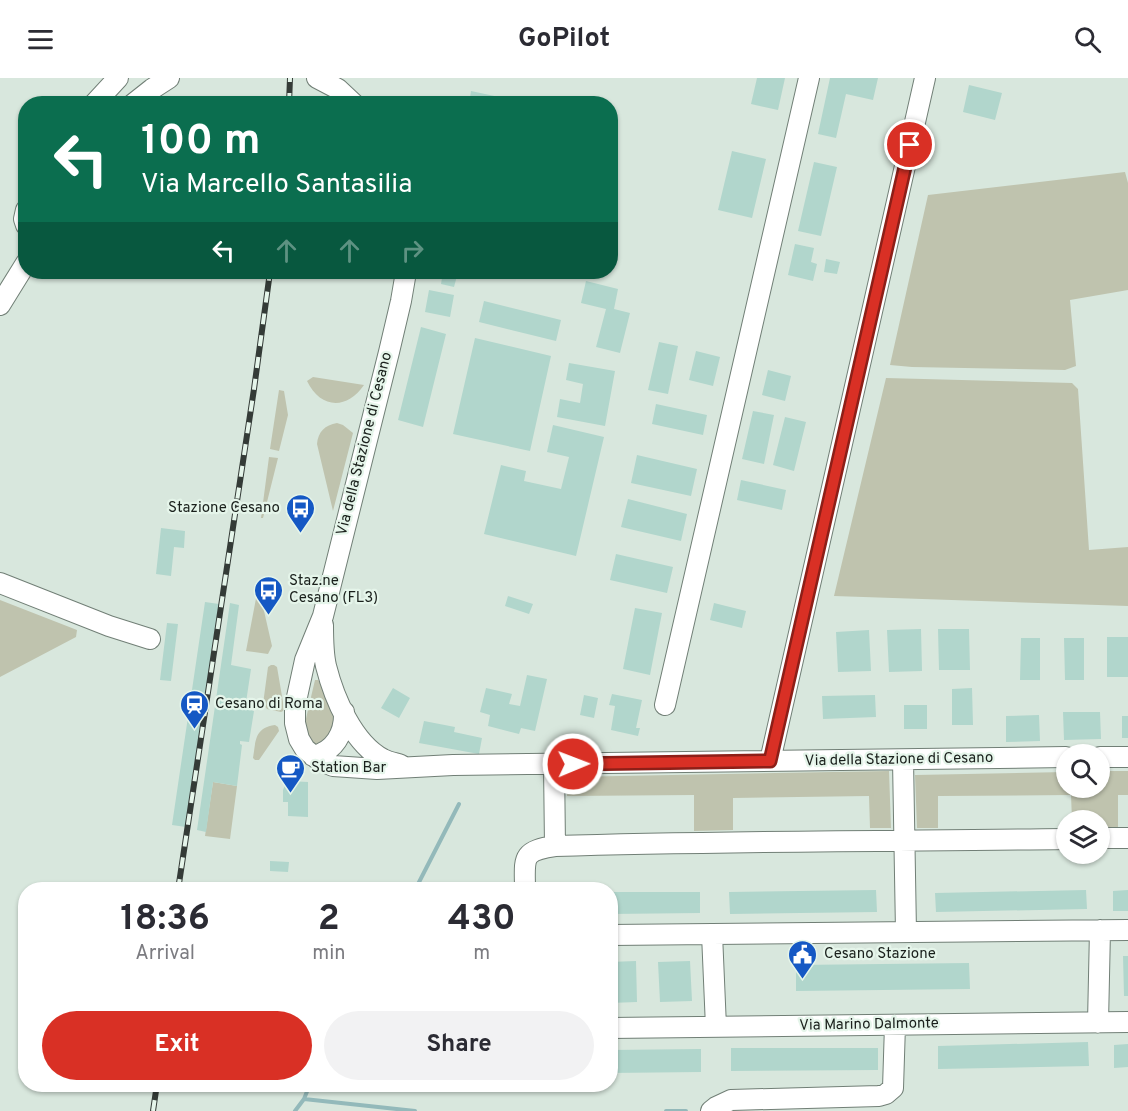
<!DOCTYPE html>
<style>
body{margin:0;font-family:Overpass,sans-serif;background:#f2f2f3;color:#2b2b33;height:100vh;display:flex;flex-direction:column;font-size:22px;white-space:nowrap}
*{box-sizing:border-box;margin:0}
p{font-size:20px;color:#7c7c81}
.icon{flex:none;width:33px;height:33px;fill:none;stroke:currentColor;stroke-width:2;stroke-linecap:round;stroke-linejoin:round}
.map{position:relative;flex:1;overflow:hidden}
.panel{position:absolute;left:18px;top:804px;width:600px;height:210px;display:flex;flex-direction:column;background:#fff;border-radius:24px;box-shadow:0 2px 4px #0004}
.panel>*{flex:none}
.top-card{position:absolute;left:18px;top:18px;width:600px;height:183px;border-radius:24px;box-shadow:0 2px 4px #0004;background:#0b6e4f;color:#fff;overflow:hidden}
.controls{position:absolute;left:1056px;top:666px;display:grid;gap:12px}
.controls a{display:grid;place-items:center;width:54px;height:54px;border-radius:50%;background:#fff;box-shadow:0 2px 4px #0004;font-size:30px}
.pin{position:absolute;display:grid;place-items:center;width:51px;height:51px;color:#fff;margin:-26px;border:3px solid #fff;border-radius:50%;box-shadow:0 2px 6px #0007}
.me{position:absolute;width:66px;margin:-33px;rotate:89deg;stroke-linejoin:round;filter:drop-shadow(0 0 4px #0008)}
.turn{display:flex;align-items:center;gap:21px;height:126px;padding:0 24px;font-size:27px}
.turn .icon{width:78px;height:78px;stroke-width:2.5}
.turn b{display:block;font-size:42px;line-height:51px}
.lanes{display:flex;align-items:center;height:57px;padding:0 24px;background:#0003;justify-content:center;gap:30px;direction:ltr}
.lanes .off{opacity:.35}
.eta{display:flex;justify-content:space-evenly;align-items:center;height:102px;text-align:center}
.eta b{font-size:36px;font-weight:700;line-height:42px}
.primary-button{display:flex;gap:12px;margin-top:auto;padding:12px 24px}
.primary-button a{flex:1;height:69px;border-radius:36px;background:#d93025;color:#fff;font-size:24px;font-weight:700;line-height:69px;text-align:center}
.primary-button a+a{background:#f2f2f3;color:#2b2b33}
header{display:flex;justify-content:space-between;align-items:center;height:78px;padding:0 24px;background:#fff;font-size:27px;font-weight:700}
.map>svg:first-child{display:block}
.green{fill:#bfc3ae}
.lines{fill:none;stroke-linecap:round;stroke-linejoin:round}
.stream{stroke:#93b9ba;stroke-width:4}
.building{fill:#b1d6cc}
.minor-casing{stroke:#717f76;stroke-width:22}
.minor{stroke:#fff;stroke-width:20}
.rail-casing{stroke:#343b37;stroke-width:6}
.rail{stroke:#e5f5ea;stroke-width:4;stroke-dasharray:11;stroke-linecap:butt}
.route-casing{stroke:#8d1f18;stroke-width:15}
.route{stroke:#d93025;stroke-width:10}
.labels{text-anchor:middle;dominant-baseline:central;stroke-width:4.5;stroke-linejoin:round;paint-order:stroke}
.street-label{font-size:15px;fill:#1a201c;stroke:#e5f5ea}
.poi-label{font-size:15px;fill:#1a201c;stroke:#e5f5ea;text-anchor:start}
</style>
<header><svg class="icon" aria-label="menu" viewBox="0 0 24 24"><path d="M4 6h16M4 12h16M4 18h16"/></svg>GoPilot<svg class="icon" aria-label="search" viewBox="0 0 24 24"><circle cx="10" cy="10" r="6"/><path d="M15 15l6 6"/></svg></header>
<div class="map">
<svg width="1128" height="1033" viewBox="0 0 1128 1033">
<rect width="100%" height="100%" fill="#d8e7dd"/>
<path class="green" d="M1125,94L1128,105V212L1070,222L1076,288L1065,292L912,289L890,287L928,117Z
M313,299L364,307C346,333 320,330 307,303Z
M886,300L1072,305L1078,311L1089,472L1128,469V528L834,518Z
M279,312L284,313L288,337L279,373L270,371Z
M337,345L343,347L353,355L333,433L317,366C318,354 325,347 337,345Z
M269,379L278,380L263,440H261Z
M258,510L259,511L272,568L268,576L246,573Z
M0,522L77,552L76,559L0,599Z
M271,587H274L277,589L284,630L283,633L281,634L267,631L263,626L268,589Z
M315,602H318L319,603L338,645L324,668L314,667L309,665L304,649Z
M275,647L278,649L279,653L259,682H255L253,680C256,663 254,650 275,647Z
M889,693L891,750H870L869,718L733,720V752L694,753V717L567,718V699Z
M1100,693H1128V717H1118V752H1100V742H1072L1071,717L938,718V750H917L915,697L1066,694V710H1100Z
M213,704L237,708L230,761L205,758Z"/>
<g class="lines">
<path class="stream" d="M415,812L459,726
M304,1021L415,1033
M295,1033L304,1021L310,1006
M666,1033H686"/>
</g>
<path class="building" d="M757,0H785L778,32L751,26Z
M830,0H878L873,22L846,16L836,60L818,56Z
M969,7L1002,15L995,42L963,34Z
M471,13L499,19L498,26H469Z
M732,73L766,81L752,140L718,132Z
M814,84L837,89L821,158L798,153Z
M795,166L814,170L811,184L817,186L813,203L788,197Z
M826,181L840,184L837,196L824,194Z
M432,194H458L454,209L441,206L442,200L431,197Z
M531,194H556L555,200L531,195Z
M586,203L618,211L614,231L630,235L620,275L596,269L606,231L581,225Z
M429,212L454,217L450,239L425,234Z
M484,223L561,242L556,263L479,244Z
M421,249L446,256L423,349L398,342Z
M475,260L551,278L530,373L453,356Z
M659,264L678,268L668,316L648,312Z
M696,273L720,279L713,308L689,302Z
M569,285L615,293L605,348L557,339L560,321L580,325L583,306L566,302Z
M768,292L791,298L785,323L762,317Z
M656,326L707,337L703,357L652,346Z
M753,333L774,337L764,386L742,381Z
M785,339L806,344L794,393L773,387Z
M553,347L604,359L576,478L484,456L501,387L526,393L524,403L561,411L569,379L547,374Z
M637,377L697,391L691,418L631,405Z
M741,402L786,412L782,432L737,422Z
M628,421L687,436L681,463L621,449Z
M161,450L185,453L184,470L174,469L171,498L156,496Z
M616,476L673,489L667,515L610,502Z
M508,518L533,526L529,536L505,528Z
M205,524L219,526L186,749L172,747Z
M230,525L239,527L231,587L251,591L245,631L254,633L249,664L240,663V666L242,667L237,708L213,704L206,754L197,752Z
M714,525L746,533L742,550L710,542Z
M635,530L662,535L650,597L623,591Z
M167,545L178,546L171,603L160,602Z
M921,551L922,593L889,594L887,552Z
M938,551H969L970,592H939Z
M869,552L871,593L838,594L836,554Z
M1107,559H1128V599H1107Z
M1021,560H1040V602H1020Z
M1064,560H1084V602H1065Z
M527,597L547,601L535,653L521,650L519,656L488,648L490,637L480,634L486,610L512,616L509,626L520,628Z
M393,610L410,620L399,640L381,630Z
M972,610L973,647H952V611Z
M612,616L642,622L636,650H640L638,658L611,652L615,628L609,627Z
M584,617L598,620L594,640L580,637Z
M875,617L876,639L823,641L822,618Z
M904,627H927V651H904Z
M1063,634H1100L1101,661L1064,662Z
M1039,637L1040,663L1006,664V638Z
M1122,638H1128V660H1122Z
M424,643L455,649L454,654L482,660L479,676L419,665Z
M288,703L308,704V739L288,738V724H283V712L285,707Z
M270,783L289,784L288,794L270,793Z
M876,812L877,834L730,836L729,814Z
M1086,812L1087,831L936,834L935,815Z
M1128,812V833H1113V813Z
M610,814H700V835L610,836Z
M1123,878H1128V918H1124Z
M636,883L637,924L610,925V884Z
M690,883L692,923L660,924L658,884Z
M969,885L970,911L796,913V887Z
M1088,964L1089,988L938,991V968Z
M1128,966V989L1114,990V967Z
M731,970H878V992L731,993Z
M701,971V994L610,995V972Z"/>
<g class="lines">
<defs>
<path id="minor" d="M317,0L338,11L354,26
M94,26L118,0
M133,26L152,11L169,0
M26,132L24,141L26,147
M406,194L401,223L389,274L323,538L305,582L295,628V645L299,661L305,671L319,682L333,688L377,691L453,687L1066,679
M0,227L26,185
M0,505L109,548L150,561
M323,547C323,561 323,575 326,588C334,620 353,665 383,681C389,684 395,685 401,687
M665,627L809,0
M313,678C334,674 345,655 344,634
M1100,679H1128
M903,682L906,854
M770,683L925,0
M554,686L555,768
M1100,760H1128
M525,812C525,781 520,773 555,768C725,763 896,763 1066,761
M712,856L716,949
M610,857L1128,852
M1098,945L1100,852
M610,950L1128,944
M711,1033L716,1029L731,1022L879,1018L886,1016L893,1010L895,947"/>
</defs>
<use href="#minor" class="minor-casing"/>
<use href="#minor" class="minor"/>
<defs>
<path id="rail" d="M289,26L290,0
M178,812L254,311L270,194
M153,1033L157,1006"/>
</defs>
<use href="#rail" class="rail-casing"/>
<use href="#rail" class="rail"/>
</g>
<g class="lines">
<defs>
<path id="route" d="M573,686L770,683L910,67"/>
</defs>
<use href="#route" class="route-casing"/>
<use href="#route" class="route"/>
</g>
<defs>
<symbol id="bus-pin" viewBox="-11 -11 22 30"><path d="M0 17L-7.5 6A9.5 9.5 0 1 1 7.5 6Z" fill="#1558c4" stroke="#e5f5ea"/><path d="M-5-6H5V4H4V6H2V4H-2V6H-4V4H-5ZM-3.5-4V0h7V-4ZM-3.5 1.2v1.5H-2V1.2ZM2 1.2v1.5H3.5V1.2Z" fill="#fff"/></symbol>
<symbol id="station-pin" viewBox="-11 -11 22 30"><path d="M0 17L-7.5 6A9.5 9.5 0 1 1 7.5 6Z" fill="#1558c4" stroke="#e5f5ea"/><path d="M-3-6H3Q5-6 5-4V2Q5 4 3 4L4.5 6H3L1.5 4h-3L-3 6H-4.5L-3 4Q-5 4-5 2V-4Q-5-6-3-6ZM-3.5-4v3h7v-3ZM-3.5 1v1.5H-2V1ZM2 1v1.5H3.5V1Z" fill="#fff"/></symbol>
<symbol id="cafe-pin" viewBox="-11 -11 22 30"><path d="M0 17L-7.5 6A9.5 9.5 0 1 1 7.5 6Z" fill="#1558c4" stroke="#e5f5ea"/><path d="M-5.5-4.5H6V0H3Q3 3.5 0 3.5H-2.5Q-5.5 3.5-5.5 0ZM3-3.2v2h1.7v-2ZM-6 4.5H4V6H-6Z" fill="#fff"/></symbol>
<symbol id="civic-pin" viewBox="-11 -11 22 30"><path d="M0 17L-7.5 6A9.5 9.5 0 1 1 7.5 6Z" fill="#1558c4" stroke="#e5f5ea"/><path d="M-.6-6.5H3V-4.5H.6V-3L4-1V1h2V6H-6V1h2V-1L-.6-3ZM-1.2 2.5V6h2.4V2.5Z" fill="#fff"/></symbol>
</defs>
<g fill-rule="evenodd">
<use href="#bus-pin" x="284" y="414" width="33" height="45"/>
<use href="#bus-pin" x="252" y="496" width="33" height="45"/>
<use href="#station-pin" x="178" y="610" width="33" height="45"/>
<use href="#cafe-pin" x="274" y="674" width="33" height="45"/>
<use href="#civic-pin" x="786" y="860" width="33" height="45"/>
</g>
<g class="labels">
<g class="street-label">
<text transform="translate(365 366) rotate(-76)">Via della Stazione di Cesano</text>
<text transform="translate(899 682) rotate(-1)">Via della Stazione di Cesano</text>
<text transform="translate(869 947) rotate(-1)">Via Marino Dalmonte</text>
</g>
<g class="poi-label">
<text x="280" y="430" text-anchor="end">Stazione Cesano</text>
<text x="289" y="503">Staz.ne<tspan x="289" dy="17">Cesano (FL3)</tspan></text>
<text x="215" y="626">Cesano di Roma</text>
<text x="311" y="690">Station Bar</text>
<text x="824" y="876">Cesano Stazione</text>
</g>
</g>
</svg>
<div class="controls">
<a><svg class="icon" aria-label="search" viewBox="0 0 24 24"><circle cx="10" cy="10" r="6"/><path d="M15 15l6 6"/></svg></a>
<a><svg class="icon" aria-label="layers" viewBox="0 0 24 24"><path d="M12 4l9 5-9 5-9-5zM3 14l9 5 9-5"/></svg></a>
</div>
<div class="pin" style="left:910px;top:67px;background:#d93025"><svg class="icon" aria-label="arrive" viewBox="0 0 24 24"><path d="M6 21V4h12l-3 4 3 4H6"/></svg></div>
<svg class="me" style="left:573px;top:686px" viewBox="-20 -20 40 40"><circle r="17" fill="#d93025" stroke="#fff" stroke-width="3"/><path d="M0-11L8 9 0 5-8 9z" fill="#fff"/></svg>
<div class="top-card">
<div class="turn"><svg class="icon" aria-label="left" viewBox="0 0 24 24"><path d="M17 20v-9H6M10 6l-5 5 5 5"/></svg><div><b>100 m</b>Via Marcello Santasilia</div></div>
<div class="lanes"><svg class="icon" aria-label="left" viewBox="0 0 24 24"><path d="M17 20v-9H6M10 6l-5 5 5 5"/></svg><svg class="icon off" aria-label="ahead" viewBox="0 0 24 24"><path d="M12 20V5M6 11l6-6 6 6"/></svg><svg class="icon off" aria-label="ahead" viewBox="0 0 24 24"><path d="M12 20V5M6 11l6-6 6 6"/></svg><svg class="icon off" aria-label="right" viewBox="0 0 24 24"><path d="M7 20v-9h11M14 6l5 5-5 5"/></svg></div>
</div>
<section class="panel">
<div class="eta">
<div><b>18:36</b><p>Arrival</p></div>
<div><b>2</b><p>min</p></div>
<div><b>430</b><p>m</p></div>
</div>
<div class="primary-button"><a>Exit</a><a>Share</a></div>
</section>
</div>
